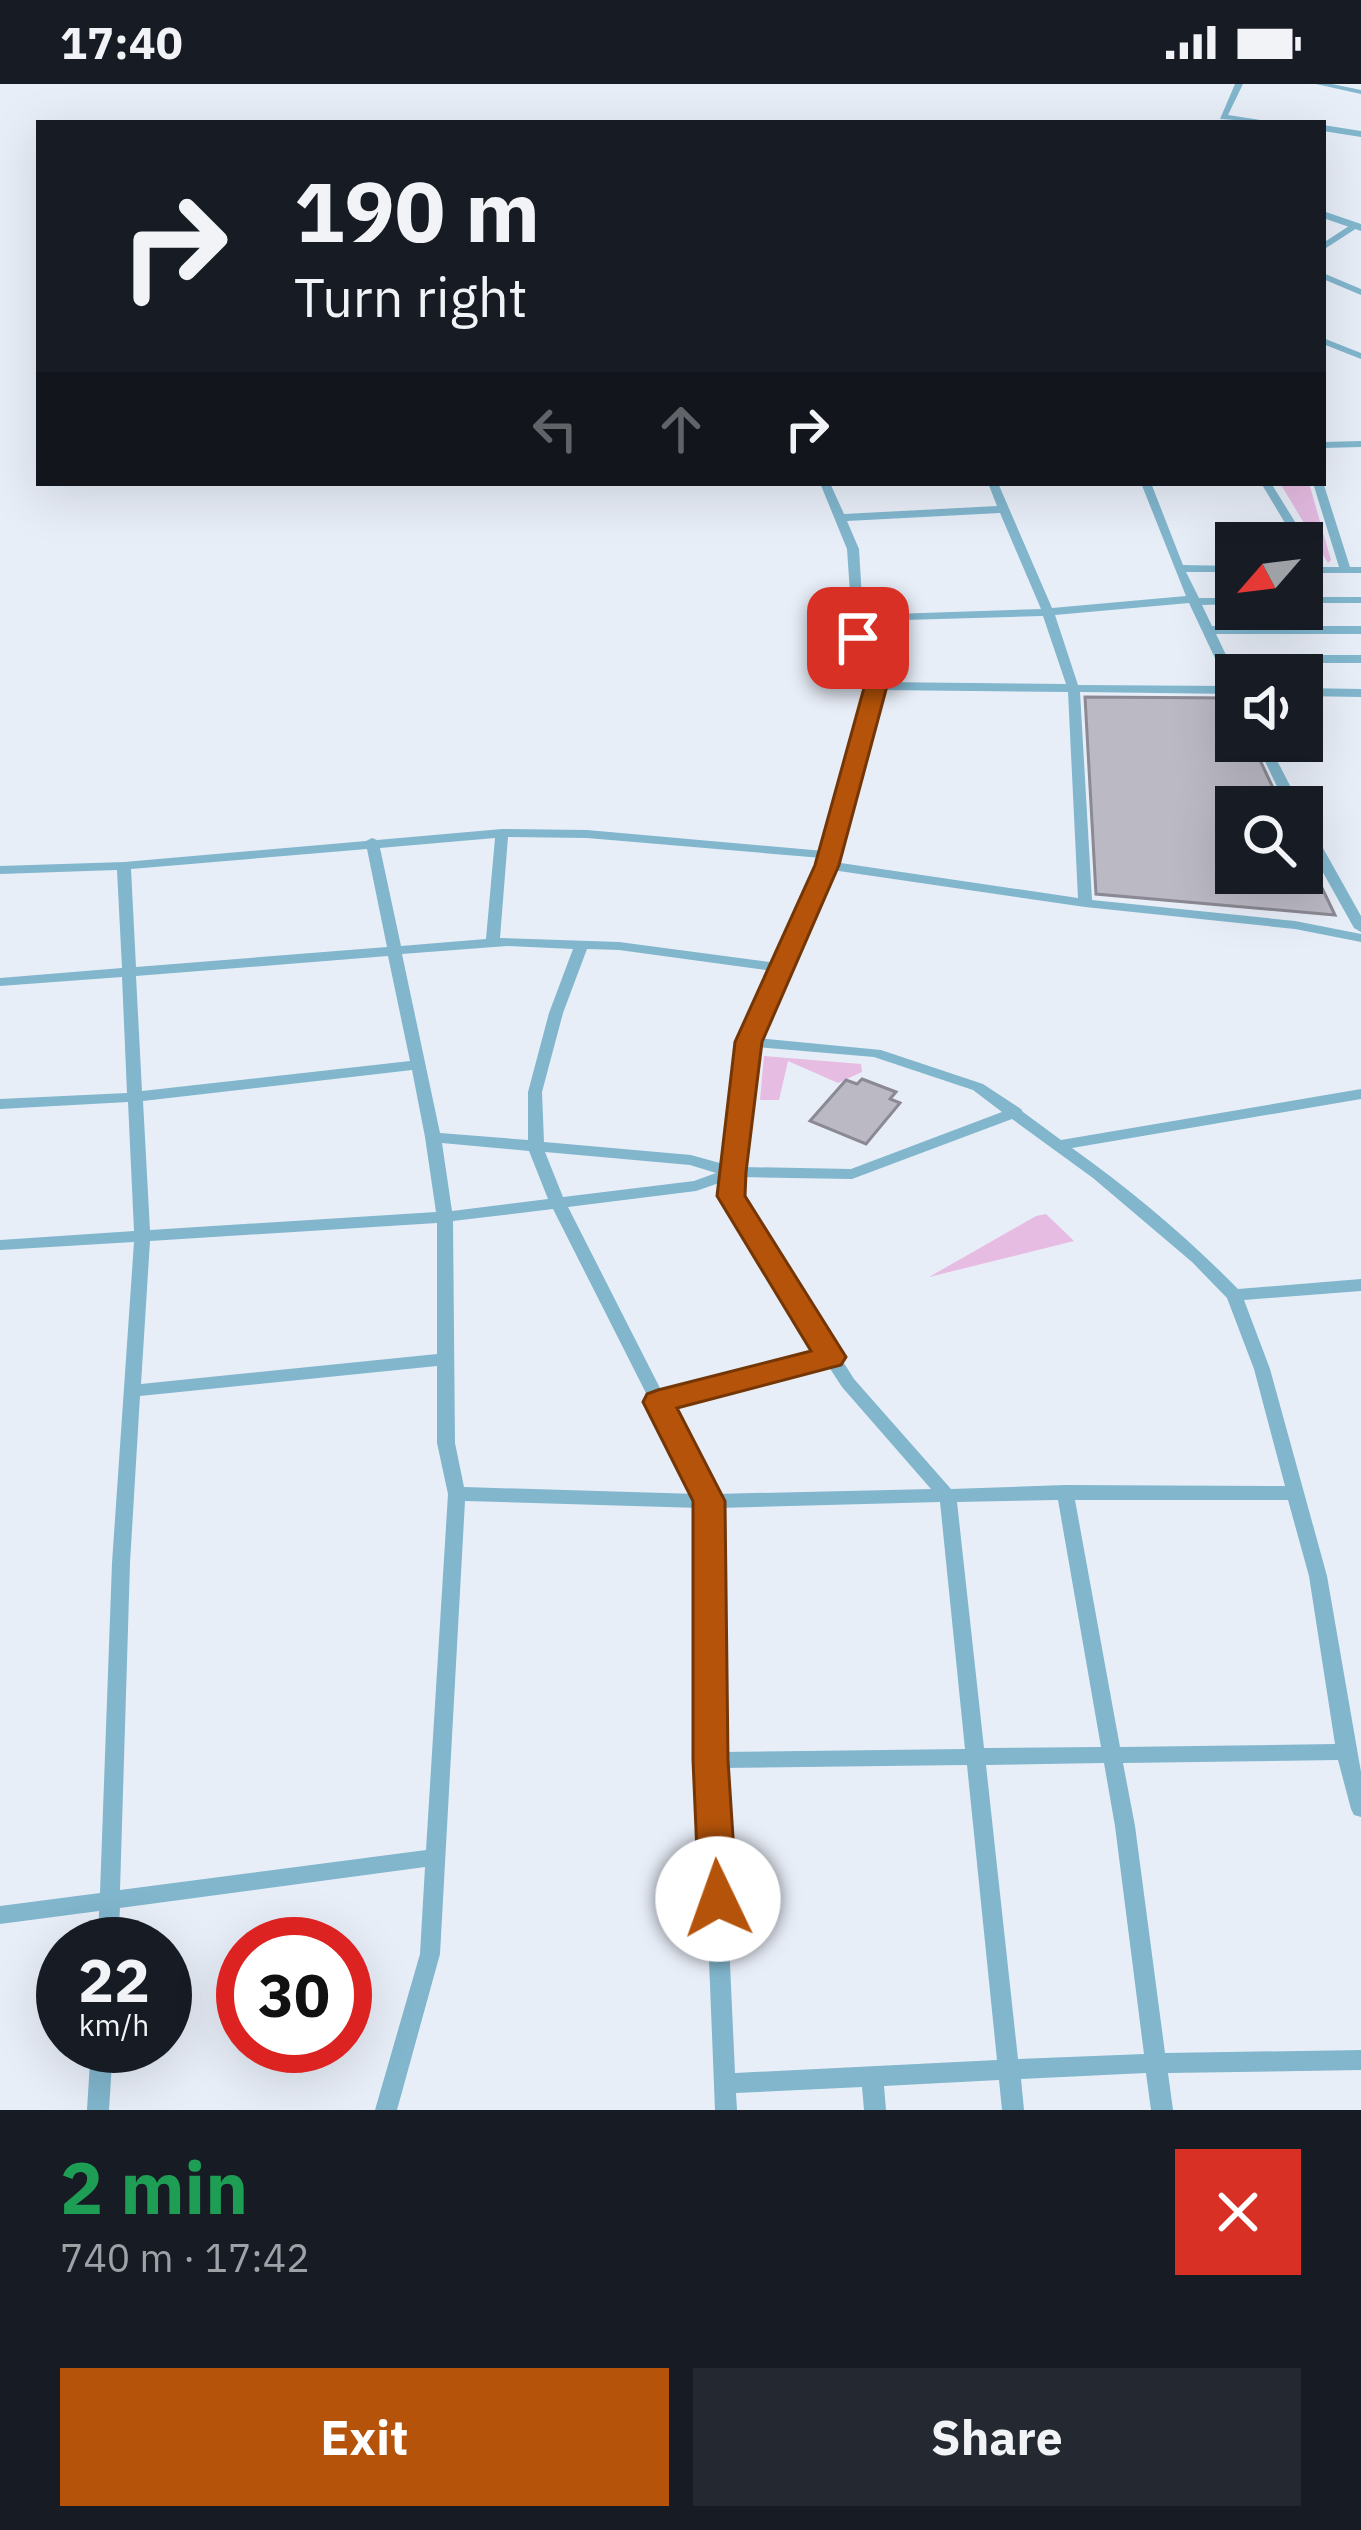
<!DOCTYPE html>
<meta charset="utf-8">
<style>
body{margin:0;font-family:"IBM Plex Sans",sans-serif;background:#242831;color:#f1f3f6;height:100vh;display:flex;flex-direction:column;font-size:45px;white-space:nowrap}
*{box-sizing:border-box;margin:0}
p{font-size:39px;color:#9ea1a6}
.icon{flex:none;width:66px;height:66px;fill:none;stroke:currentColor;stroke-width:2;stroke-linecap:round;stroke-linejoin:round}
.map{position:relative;height:2026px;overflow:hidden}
.sheet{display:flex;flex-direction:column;background:#171b24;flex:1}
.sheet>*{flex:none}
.banner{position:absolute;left:36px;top:36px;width:1290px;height:366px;border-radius:0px;box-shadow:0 12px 48px #0002;background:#171b24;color:#f1f3f6;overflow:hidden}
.needle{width:78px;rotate:242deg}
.buttons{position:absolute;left:1215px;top:438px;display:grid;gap:24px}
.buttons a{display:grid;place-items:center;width:108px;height:108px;border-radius:0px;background:#171b24;box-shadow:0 12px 48px #0002;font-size:60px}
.speed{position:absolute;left:36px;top:1833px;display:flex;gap:24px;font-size:60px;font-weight:700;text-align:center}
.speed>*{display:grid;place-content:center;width:156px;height:156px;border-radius:50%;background:#171b24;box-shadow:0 12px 48px #0002;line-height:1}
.speed small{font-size:30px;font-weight:400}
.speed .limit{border:18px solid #d22;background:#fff;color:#111}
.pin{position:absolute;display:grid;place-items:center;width:102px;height:102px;color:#fff;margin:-51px;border-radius:24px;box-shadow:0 6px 18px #0006}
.me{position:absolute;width:132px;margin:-66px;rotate:357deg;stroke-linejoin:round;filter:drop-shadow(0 0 9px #0008)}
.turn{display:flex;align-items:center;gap:42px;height:252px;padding:0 60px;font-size:54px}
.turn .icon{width:156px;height:156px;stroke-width:2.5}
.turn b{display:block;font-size:84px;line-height:102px}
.lanes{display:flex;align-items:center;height:114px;padding:0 60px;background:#0003;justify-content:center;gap:60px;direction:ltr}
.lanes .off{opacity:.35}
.round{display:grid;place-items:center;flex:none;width:126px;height:126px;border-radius:0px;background:#242831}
.headline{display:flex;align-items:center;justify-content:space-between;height:204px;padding:0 60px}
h1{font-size:72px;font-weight:800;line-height:90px;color:#1e9e55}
.primary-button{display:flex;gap:24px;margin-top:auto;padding:24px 60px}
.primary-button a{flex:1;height:138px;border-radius:0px;background:#b45309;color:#fff;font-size:48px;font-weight:800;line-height:138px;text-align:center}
.primary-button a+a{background:#242831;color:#f1f3f6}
.status{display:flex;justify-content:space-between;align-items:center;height:84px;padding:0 60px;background:#171b24;direction:ltr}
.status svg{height:33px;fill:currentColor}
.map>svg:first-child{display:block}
.green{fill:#e6bce3}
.building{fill:#bbb9c4;stroke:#8b8993;stroke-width:3}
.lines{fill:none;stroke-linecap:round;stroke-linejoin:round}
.minor{fill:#81b6cd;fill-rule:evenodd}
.tertiary{fill:#81b6cd;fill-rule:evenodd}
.route{fill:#b45309;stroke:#753606;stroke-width:3}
</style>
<div class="status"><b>17:40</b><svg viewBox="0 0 49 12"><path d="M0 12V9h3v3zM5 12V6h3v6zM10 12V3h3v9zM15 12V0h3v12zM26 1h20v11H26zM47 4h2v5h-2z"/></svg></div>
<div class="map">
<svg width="1361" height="2026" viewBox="0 0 1361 2026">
<rect width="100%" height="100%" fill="#e8eef8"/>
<path class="green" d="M1280,399H1309L1331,476L1328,479Z
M764,972L861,980L862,988L838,999L788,977L779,1016H760Z
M1046,1130L1074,1157L929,1193L1036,1132Z"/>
<path class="building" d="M1085,613L1232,614L1236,657H1251L1282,723H1236V789H1302V762L1335,831L1096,810Z
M862,995L896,1008L890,1015L900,1019L866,1060L810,1037L846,996L857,1000Z"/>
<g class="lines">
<path class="minor" d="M1235,0H1243L1228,31L1281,39L1220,35Z
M1316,0H1332L1361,6V10Z
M1323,41L1361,47V53L1323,47Z
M1352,140L1360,142L1323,166V159Z
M1323,189L1361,205V211L1323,195Z
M1323,254L1361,269V275L1323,260Z
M1361,357V363L1323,364V358Z
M1323,398L1350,483H1361V489H1302V483H1311L1302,467V459H1297L1261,399H1271L1323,483H1339L1313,399Z
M820,399H830L844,430L997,422L988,399H998L1052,524L1186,512L1141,399H1151L1183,481L1236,482V488H1186L1199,514H1236V520L1202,521L1212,542H1361V550H1216L1226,571H1361V579H1229L1236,593V610L1080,608L1092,816L1295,837L1361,850V858L1295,845L1085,823L832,786L758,954L881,966L983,1000L1021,1025L1023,1028L1061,1056L1361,1005V1015L1072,1064C1131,1106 1187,1153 1238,1205L1361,1195V1207L1244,1216L1270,1285L1327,1492L1361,1688V1733L1354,1731L1351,1725L1338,1676L1123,1679L1135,1742L1165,1969L1361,1966V1986L1168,1989L1173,2026H1151L1146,1989L1021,1995L1024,2026H1002L999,1996L884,2002L886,2026H864L862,2003L736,2009L737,2026H715L701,1676L700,1424L465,1417L440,1870L397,2026H375L420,1870L425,1783L120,1824L118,1860H98L99,1827L0,1840V1822L100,1809L112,1479L134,1158L0,1166V1156L134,1147L128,1018L0,1025V1015L127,1009L122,893L0,902V894L122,884L117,786L0,790V782L124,778L366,757L372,754L377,756L502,745L587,746L824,767L870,603L861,596L852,538L847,465ZM1000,429L1041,525L863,531L859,465L847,437ZM1189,519L1228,602L1078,601L1055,531ZM1043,532L1066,600L879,598L873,594L864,540L869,537ZM881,606L1068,608L1078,814L834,778ZM508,753L587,754L822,774L777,879L619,858L500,854ZM495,754L486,855L401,862L380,764ZM367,765L387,863L136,883L131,785ZM507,862L573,865L549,929L528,1008V1056L440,1049L402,870ZM587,865L619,866L773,887L742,958L727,1081L691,1071L544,1058L542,1008L563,929ZM388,872L410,977L142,1007L136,892ZM756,963L874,973L973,1006L1002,1028L851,1085L742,1083ZM412,986L425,1053L436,1128L150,1146L143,1017ZM1012,1035L1093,1094L1192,1178L1227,1214L1254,1285L1285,1402L1065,1401L951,1405L854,1295L739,1112L741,1093L852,1095ZM442,1059L529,1067L548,1115L452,1127ZM545,1068L690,1081L716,1089L694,1097L563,1113ZM725,1097L723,1112L821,1269L663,1310L568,1123L696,1107ZM553,1125L697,1410L464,1403L455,1359L453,1137ZM437,1139V1270L141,1300L150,1157ZM827,1280L842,1303L931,1405L714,1410L669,1321ZM437,1282V1359L448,1410L426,1766L120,1806L130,1479L140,1312ZM1055,1416H1058L1101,1663L984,1664L957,1418ZM1075,1416H1288L1309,1492L1335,1660L1120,1663ZM940,1418L965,1665L721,1668L718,1424ZM1104,1679L1115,1742L1144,1970L1018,1975L986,1681ZM967,1681L997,1976L735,1989L721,1684Z
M1302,513H1361V519H1302Z
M1302,604L1361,605V613L1302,612Z
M1255,657H1267L1301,723H1287Z
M1302,735L1309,739L1361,832V848L1354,844L1302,751Z
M91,1962H113L109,2026H87Z"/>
<path class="tertiary" d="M1323,127L1361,140V147L1323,134Z"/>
</g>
<path class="route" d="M858,548L868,554L877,593L887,602L839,781L762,958L746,1088L745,1112L846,1273L841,1281L677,1324L725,1417L728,1676L737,1815L731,1826L718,1831L705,1826L699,1815L693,1676V1417L643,1318L647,1310L658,1306L811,1267L717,1112L735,958L815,781L864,604L856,596L847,554Z"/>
</svg>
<div class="buttons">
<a><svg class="needle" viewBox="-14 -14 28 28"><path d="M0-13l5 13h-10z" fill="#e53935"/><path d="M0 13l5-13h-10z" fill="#9ea1a6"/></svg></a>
<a><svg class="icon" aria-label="sound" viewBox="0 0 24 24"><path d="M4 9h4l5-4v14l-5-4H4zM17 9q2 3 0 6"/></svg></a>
<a><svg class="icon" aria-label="search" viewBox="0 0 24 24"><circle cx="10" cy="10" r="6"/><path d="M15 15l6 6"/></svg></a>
</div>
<div class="speed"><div>22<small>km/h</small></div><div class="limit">30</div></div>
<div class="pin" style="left:858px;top:554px;background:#d93025"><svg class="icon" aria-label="arrive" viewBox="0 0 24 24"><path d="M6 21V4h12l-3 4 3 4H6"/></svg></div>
<svg class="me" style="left:718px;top:1815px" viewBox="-20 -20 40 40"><circle r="19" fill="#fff"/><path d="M0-13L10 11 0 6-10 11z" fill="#b45309"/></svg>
<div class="banner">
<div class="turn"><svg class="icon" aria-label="right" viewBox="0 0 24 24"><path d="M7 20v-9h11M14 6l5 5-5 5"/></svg><div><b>190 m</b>Turn right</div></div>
<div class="lanes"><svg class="icon off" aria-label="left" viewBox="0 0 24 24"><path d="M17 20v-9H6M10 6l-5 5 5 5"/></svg><svg class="icon off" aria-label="ahead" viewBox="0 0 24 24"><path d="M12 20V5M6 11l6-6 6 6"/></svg><svg class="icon" aria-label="right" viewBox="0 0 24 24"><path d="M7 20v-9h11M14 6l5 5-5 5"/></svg></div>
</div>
</div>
<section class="sheet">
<div class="headline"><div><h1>2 min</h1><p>740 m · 17:42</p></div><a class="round" style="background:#d93025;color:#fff"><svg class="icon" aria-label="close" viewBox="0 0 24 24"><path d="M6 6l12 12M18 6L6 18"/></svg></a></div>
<div class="primary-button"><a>Exit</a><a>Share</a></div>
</section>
